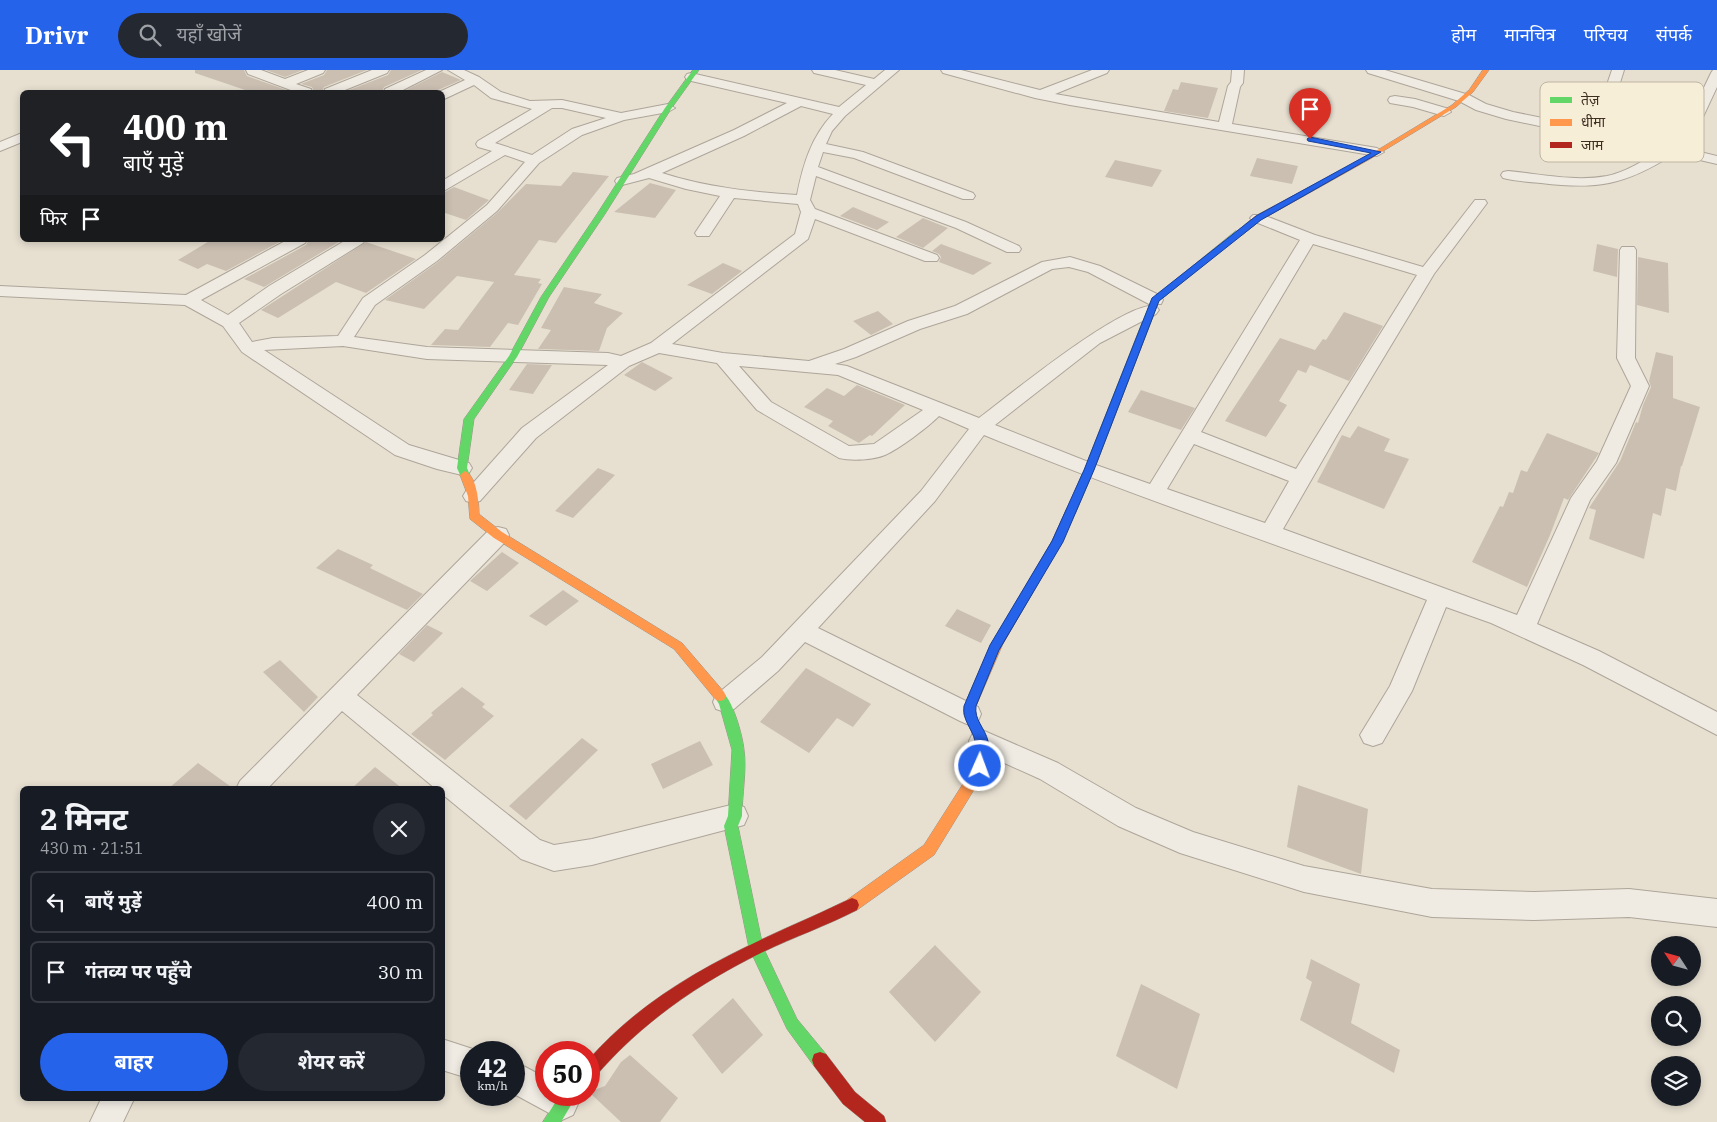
<!DOCTYPE html>
<html lang="hi">
<meta charset="utf-8">
<style>
body{margin:0;font-family:"IBM Plex Serif","Noto Sans Devanagari",serif;background:#242831;color:#f1f3f6;height:100vh;display:flex;flex-direction:column;font-size:19px;white-space:nowrap}
*{box-sizing:border-box;margin:0}
p{font-size:16px;color:#9ea1a6}
.icon{flex:none;width:28px;height:28px;fill:none;stroke:currentColor;stroke-width:2;stroke-linecap:round;stroke-linejoin:round}
.map{position:relative;flex:1;overflow:hidden}
.panel{position:absolute;left:20px;top:716px;width:425px;height:315px;display:flex;flex-direction:column;background:#171b24;border-radius:8px;box-shadow:0 2px 8px #0003}
.panel>*{flex:none}
.top-card{position:absolute;left:20px;top:20px;width:425px;height:152px;border-radius:8px;box-shadow:0 2px 8px #0003;background:#202124;color:#fff;overflow:hidden}
.needle{width:32px;rotate:306deg}
.buttons{position:absolute;left:1651px;top:866px;display:grid;gap:10px}
.buttons a{display:grid;place-items:center;width:50px;height:50px;border-radius:50%;background:#171b24;box-shadow:0 2px 8px #0003;font-size:25px}
.speed{position:absolute;left:460px;top:971px;display:flex;gap:10px;font-size:25px;font-weight:700;text-align:center}
.speed>*{display:grid;place-content:center;width:65px;height:65px;border-radius:50%;background:#171b24;box-shadow:0 2px 8px #0003;line-height:1}
.speed small{font-size:12px;font-weight:400}
.speed .limit{border:8px solid #d22;background:#fff;color:#111}
.pin{position:absolute;display:grid;place-items:center;width:42px;height:42px;color:#fff;margin:-51px -21px;border-radius:50% 50% 50% 0;rotate:-45deg;box-shadow:0 0 5px #0007}
.pin .icon{rotate:45deg}
.me{position:absolute;width:55px;margin:-28px;rotate:2deg;stroke-linejoin:round;filter:drop-shadow(0 0 4px #0008)}
.turn{display:flex;align-items:center;gap:18px;height:105px;padding:0 20px;font-size:22px}
.turn .icon{width:65px;height:65px;stroke-width:2.5}
.turn b{display:block;font-size:35px;line-height:42px}
.then{display:flex;align-items:center;height:48px;padding:0 20px;background:#0003;gap:10px;font-size:19px}
.round{display:grid;place-items:center;flex:none;width:52px;height:52px;border-radius:26px;background:#242831}
.summary{display:flex;align-items:center;justify-content:space-between;height:85px;padding:0 20px}
h1{font-size:30px;font-weight:700;line-height:38px}
.button{display:flex;gap:10px;margin-top:auto;padding:10px 20px}
.button a{flex:1;height:58px;border-radius:30px;background:#2563eb;color:#fff;font-size:20px;font-weight:700;line-height:58px;text-align:center}
.button a+a{background:#242831;color:#f1f3f6}
ul{padding:0;list-style:none}
li{display:flex;align-items:center;gap:15px;height:62px;margin:0 10px 8px;padding:0 10px;border:2px solid #363941;border-radius:8px}
li div{flex:1}
li b{display:block;font-size:19px}
li em{font-style:normal}
header{display:flex;align-items:center;gap:30px;box-sizing:border-box;height:70px;padding:0 25px;background:#2563eb;color:#fff}
header strong{font-size:24px}
nav{display:flex;gap:28px;margin-inline-start:auto;font-size:18px}
.search{width:350px;height:45px;background:#242831;display:flex;align-items:center;gap:12px;box-sizing:border-box;padding:0 18px;border-radius:28px;color:#9ea1a6;font-size:19px}
.map>svg:first-child{display:block}
.building{fill:#cbbfb2}
.lines{fill:none;stroke-linecap:round;stroke-linejoin:round}
.street-casing{stroke:#ada599;stroke-width:2}
.fast-casing{stroke:#9c958a;stroke-width:1}
.slow-casing{stroke:#9c958a;stroke-width:1}
.jam-casing{stroke:#9c958a;stroke-width:1}
.street{fill:#efebe3;fill-rule:evenodd}
.fast{fill:#63d668;fill-rule:evenodd}
.slow{fill:#ff974d;fill-rule:evenodd}
.jam{fill:#b3261e;fill-rule:evenodd}
.route{fill:#2563eb;stroke:#184099}
.key{fill:#f7eed8;stroke:#bfb4a1;stroke-width:1}
.key-label{font-size:14px;fill:#3d2e20}
</style>
<header>
<strong>Drivr</strong>
<div class="search"><svg class="icon" aria-label="search" viewBox="0 0 24 24"><circle cx="10" cy="10" r="6"/><path d="M15 15l6 6"/></svg>यहाँ खोजें</div>
<nav><a>होम</a><a>मानचित्र</a><a>परिचय</a><a>संपर्क</a></nav>
</header>
<div class="map">
<svg width="1717" height="1052" viewBox="0 0 1717 1052">
<rect width="100%" height="100%" fill="#e7e0d1"/>
<path class="building" d="M195,0H244L247,6L292,22H251L195,3Z
M266,0H303L285,7Z
M327,0H367L324,17L322,22H314L312,17L301,14L324,5Z
M391,0H422L384,17L382,22H344L388,5Z
M442,2L461,10L438,20L437,22H402Z
M1181,12L1218,18L1208,48L1164,41L1173,19L1178,20Z
M1257,88L1298,96L1292,114L1250,106Z
M1115,90L1162,100L1152,117L1105,107Z
M573,102L609,106L556,173L539,170L514,205L541,209L538,213L542,214L518,255L508,253L490,277L431,275L445,259L458,260L494,212L457,206L424,239L385,230L438,192L498,142L526,114L561,116Z
M650,113L676,120L655,148L614,142Z
M454,117L489,130L466,150L442,142V124Z
M853,137L889,152L877,160L840,146Z
M923,148L948,158L923,178L896,167Z
M211,170H283L226,201L207,194L198,199L178,190Z
M309,170H342L264,217L244,209L306,175Z
M366,172L416,189L366,223L336,212L278,248L261,240Z
M941,174L992,193L973,205L939,192L941,187L939,184L932,181Z
M1597,174L1618,179L1617,207L1593,201Z
M1638,187L1668,193L1669,243L1637,235Z
M723,193L742,201L712,224L687,215Z
M564,217L602,224L594,233L623,243L607,258L599,281L538,279L551,260L541,258Z
M878,241L893,254L871,265L853,251Z
M1344,242L1383,256L1349,311L1310,295L1306,303L1298,300L1279,331L1287,335L1266,367L1225,351L1280,268L1315,280L1323,269L1326,270Z
M1656,282L1673,286V328L1700,337L1682,396H1681L1676,421L1666,418L1661,446L1653,443L1644,489L1589,469L1596,440L1589,438L1620,391L1636,352L1638,353L1643,335L1651,317L1649,311Z
M642,292L673,308L655,321L624,305Z
M527,294L552,295L533,324L509,320Z
M857,315L905,335L872,366L870,365L859,373L828,356L833,351L804,337L827,318L844,326Z
M1141,320L1195,338L1181,360L1128,342Z
M1358,356L1390,369L1384,381L1409,389L1384,439L1317,412L1342,365L1350,368Z
M1547,363L1599,383L1568,430L1564,428L1550,465L1527,517L1472,492L1500,436L1503,437L1509,422L1513,423L1521,400L1527,402Z
M598,398L615,405L573,448L555,441Z
M338,479L373,495L370,498L423,524L407,540L316,498Z
M502,482L519,493L487,521L470,511Z
M563,520L579,531L546,556L529,546Z
M957,539L991,555L981,573L945,556Z
M427,555L443,563L414,592L399,584Z
M280,590L318,627L304,642L263,602Z
M806,598L871,634L853,657L837,648L809,683L760,652Z
M462,617L485,634L482,637L494,646L445,690L411,664L433,645L431,643Z
M582,668L598,680L526,750L509,736Z
M700,671L713,695L663,719L651,694Z
M198,693L234,719H168Z
M375,697L403,719H351Z
M1298,715L1368,739L1361,804L1287,777Z
M935,875L981,922L935,972L889,922Z
M1311,889L1360,914L1351,953L1400,980L1394,1003L1300,950L1312,912L1306,908Z
M1141,914L1200,944L1177,1019L1116,986Z
M733,928L763,965L722,1004L692,965Z
M630,985L678,1028L660,1052H621L591,1024L594,1020L605,1016L621,992Z"/>
<g class="lines">
<defs>
<path id="street" d="M246,0H261L285,9L308,0H325L323,3L296,14L311,19L312,22H296L248,4Z
M372,0H389L387,3L340,22H324L325,19Z
M426,0H442L399,22H384L385,19Z
M448,0H464L479,7L501,22L530,31L562,30L621,43L668,34L675,38L668,42L624,50L582,65L539,93L497,141L437,191L375,235L354,267L427,277L608,283L621,286L651,273L795,164L801,142L798,134L734,128L709,166H697L695,163L720,126L686,119L649,108L622,115L617,114L615,111L617,108L634,104L734,60L787,33L687,10L685,7L687,4L691,3L839,37L866,15L814,3L812,0H835L874,9L885,0H899L845,46L832,61L826,74L863,82L973,123L975,126L973,129H963L854,88L823,82L818,97L966,152L1019,176L1021,179L1019,182H1007L956,158L816,106L810,130L815,139L937,185L939,188L937,191H925L815,149L808,169L672,274L723,283L809,291L844,279L908,251L955,236L1042,192L1070,187L1100,196L1161,226L1163,230L1161,234H1149L1088,202L1069,197L1052,199L967,244L920,259L856,287L835,294L847,296L979,348C1007,327 1126,229 1156,236L1159,240L1156,244L1100,273L995,355L1096,395L1150,414L1300,170L1253,151L1250,148L1253,145H1263L1315,165L1423,197L1475,130H1485L1487,133L1434,204L1337,365L1283,459L1517,545L1571,428L1597,391L1631,316L1617,288L1620,180L1622,177H1634L1636,180L1635,288L1649,316L1616,393L1590,430L1537,554L1599,581L1717,642V665L1583,595L1491,553L1446,537L1412,621L1382,673L1373,676L1364,673L1360,665L1390,616L1427,530C1279,475 1130,425 984,365L935,431L818,558L978,637L981,644L978,651L969,655L960,651L805,572L778,601L734,639L725,642L716,639L713,632L716,625L762,587L921,421L969,359L939,346C928,357 899,379 885,385C873,390 851,391 839,388L757,340L717,293L659,283L629,296L536,368L480,431L473,433L466,431L463,426L466,421L522,358L608,295L427,289L343,276L264,280L409,375L469,393L472,398L469,403L462,405L437,399L395,385L242,282L223,256L185,235L0,226V216L186,225L287,170H307L305,173L201,230L228,245L269,216L346,170H365L363,173L281,224L239,253L252,272L273,268L338,266L363,228L425,185L487,135L525,92L505,85L442,122V111L492,81L478,77L476,74L478,71L532,39L491,28L474,15L442,30V22H439L465,10ZM801,36L833,44C811,67 803,95 797,125C751,122 705,117 662,103L744,66ZM552,38H562L606,48L572,59L532,85L495,73ZM1313,174L1417,205L1296,399L1201,362ZM739,296L838,305L923,340L874,374L849,376L771,332ZM1194,374L1289,411L1265,453L1167,419Z
M941,0H961L1040,20L1092,0H1109L1107,3L1055,24L1219,52L1228,16L1231,12L1232,0H1244L1243,13L1240,17L1232,54L1377,78L1384,82L1377,86L1070,35L1035,28L943,3Z
M1366,0H1385L1469,25L1486,34L1513,42L1592,58L1612,0H1624L1605,61L1676,76L1711,3L1713,0H1717V17L1688,79L1717,86V94L1674,84C1625,115 1598,120 1541,113C1529,112 1515,111 1503,108L1501,105L1503,102L1508,101C1540,104 1575,112 1607,106C1626,102 1643,91 1659,81L1506,49L1476,40L1459,31L1368,3Z
M1395,26L1415,29L1449,39L1451,42L1444,46L1413,37L1390,33L1388,30L1390,27Z
M22,63V72L0,81V72Z
M498,457L506,459L509,465L506,471L357,625L540,770L554,775L592,769L735,734L744,737L748,746L744,755L592,795L554,801L521,789L442,724V719H436L342,641L267,719H236L240,711L490,459Z
M982,660L1058,693L1136,738L1193,762L1304,796L1432,819L1534,822L1629,819L1717,829V857L1629,847L1534,850L1432,847L1304,822L1180,783L1118,756L1040,709L973,679L969,671L973,663Z
M442,969L482,982H471V1009L442,1000Z
M514,991L546,1008V1025H574L578,1034L573,1045L562,1050L514,1024Z
M101,1029H134L123,1052H90Z"/>
<path id="fast" d="M693,0H699L671,39L605,144L549,227L517,287L474,349L467,398L470,405L465,409L461,407L457,398L464,349L509,286L541,227L597,144L665,38Z
M1236,161L1243,163L1159,231L1094,400L1075,444H1067L1066,441L1084,400L1151,230Z
M720,621C732,625 743,667 744,680C747,699 742,726 742,746L738,756L763,877L797,949L826,984L828,990L826,996L820,998L814,996L787,959L749,878L724,756L728,746L732,680L719,634L714,626L716,622Z
M560,1025H577L561,1052H543Z"/>
<path id="slow" d="M1483,0H1489L1473,22L1456,37L1370,89L1261,150L1242,165L1235,163L1255,146L1366,87L1452,35L1469,20Z
M465,401C477,406 479,433 479,444L502,462L682,573L724,622L726,626L724,630L720,631L716,630L674,579L494,468L470,449L468,426L460,405Z
M996,571L1000,573L1002,576L976,636C974,657 998,673 986,700L934,785L857,840L852,842L847,840L845,835L847,830L924,775L975,695L976,671L963,644L964,636L990,576L992,573Z"/>
<path id="jam" d="M1071,437L1076,441L1062,472L1000,579H992L990,576L992,573L1052,471L1067,438Z
M852,828L857,830L859,835L857,840C826,856 794,867 763,882C699,913 641,953 595,1007L589,1009V989C649,921 729,883 811,847C825,841 838,834 852,828Z
M820,982L826,984L855,1022L884,1046L886,1052H865L843,1034L814,996L812,990L814,984Z"/>
</defs>
<use href="#street" class="street-casing"/>
<use href="#fast" class="fast-casing"/>
<use href="#slow" class="slow-casing"/>
<use href="#jam" class="jam-casing"/>
<use href="#street" class="street"/>
<use href="#fast" class="fast"/>
<use href="#slow" class="slow"/>
<use href="#jam" class="jam"/>
</g>
<path class="route" d="M1310,67L1381,82L1261,150L1159,231L1094,400L1063,472L999,580L976,636C974,650 985,658 988,671C990,678 988,693 985,700L980,701L976,700C972,690 977,680 975,671C972,658 962,650 964,636L990,575L1052,471L1084,400L1152,228L1256,146L1371,83L1308,71L1307,69Z"/>
<rect x="1540" y="12" width="164" height="80" rx="8" class="key"/>
<rect x="1550" y="27" width="22" height="6" fill="#63d668"/>
<rect x="1550" y="49" width="22" height="7" fill="#ff974d"/>
<rect x="1550" y="72" width="22" height="6" fill="#b3261e"/>
<g class="key-label">
<text x="1581" y="35">तेज़</text>
<text x="1581" y="57">धीमा</text>
<text x="1581" y="80">जाम</text>
</g>
</svg>
<div class="buttons">
<a><svg class="needle" viewBox="-14 -14 28 28"><path d="M0-13l5 13h-10z" fill="#e53935"/><path d="M0 13l5-13h-10z" fill="#9ea1a6"/></svg></a>
<a><svg class="icon" aria-label="search" viewBox="0 0 24 24"><circle cx="10" cy="10" r="6"/><path d="M15 15l6 6"/></svg></a>
<a><svg class="icon" aria-label="layers" viewBox="0 0 24 24"><path d="M12 4l9 5-9 5-9-5zM3 14l9 5 9-5"/></svg></a>
</div>
<div class="speed"><div>42<small>km/h</small></div><div class="limit">50</div></div>
<div class="pin" style="left:1310px;top:69px;background:#d93025"><svg class="icon" aria-label="arrive" viewBox="0 0 24 24"><path d="M6 21V4h12l-3 4 3 4H6"/></svg></div>
<svg class="me" style="left:980px;top:696px" viewBox="-20 -20 40 40"><circle r="17" fill="#2563eb" stroke="#fff" stroke-width="3"/><path d="M0-11L8 9 0 5-8 9z" fill="#fff"/></svg>
<div class="top-card">
<div class="turn"><svg class="icon" aria-label="left" viewBox="0 0 24 24"><path d="M17 20v-9H6M10 6l-5 5 5 5"/></svg><div><b>400 m</b>बाएँ मुड़ें</div></div>
<div class="then">फिर<svg class="icon" aria-label="arrive" viewBox="0 0 24 24"><path d="M6 21V4h12l-3 4 3 4H6"/></svg></div>
</div>
<section class="panel">
<div class="summary"><div><h1>2 मिनट</h1><p>430 m · 21:51</p></div><a class="round"><svg class="icon" aria-label="close" viewBox="0 0 24 24"><path d="M6 6l12 12M18 6L6 18"/></svg></a></div>
<ul>
<li><svg class="icon" aria-label="left" viewBox="0 0 24 24"><path d="M17 20v-9H6M10 6l-5 5 5 5"/></svg><div><b>बाएँ मुड़ें</b></div><em>400 m</em></li>
<li><svg class="icon" aria-label="arrive" viewBox="0 0 24 24"><path d="M6 21V4h12l-3 4 3 4H6"/></svg><div><b>गंतव्य पर पहुँचे</b></div><em>30 m</em></li>
</ul>
<div class="button"><a>बाहर</a><a>शेयर करें</a></div>
</section>
</div>
